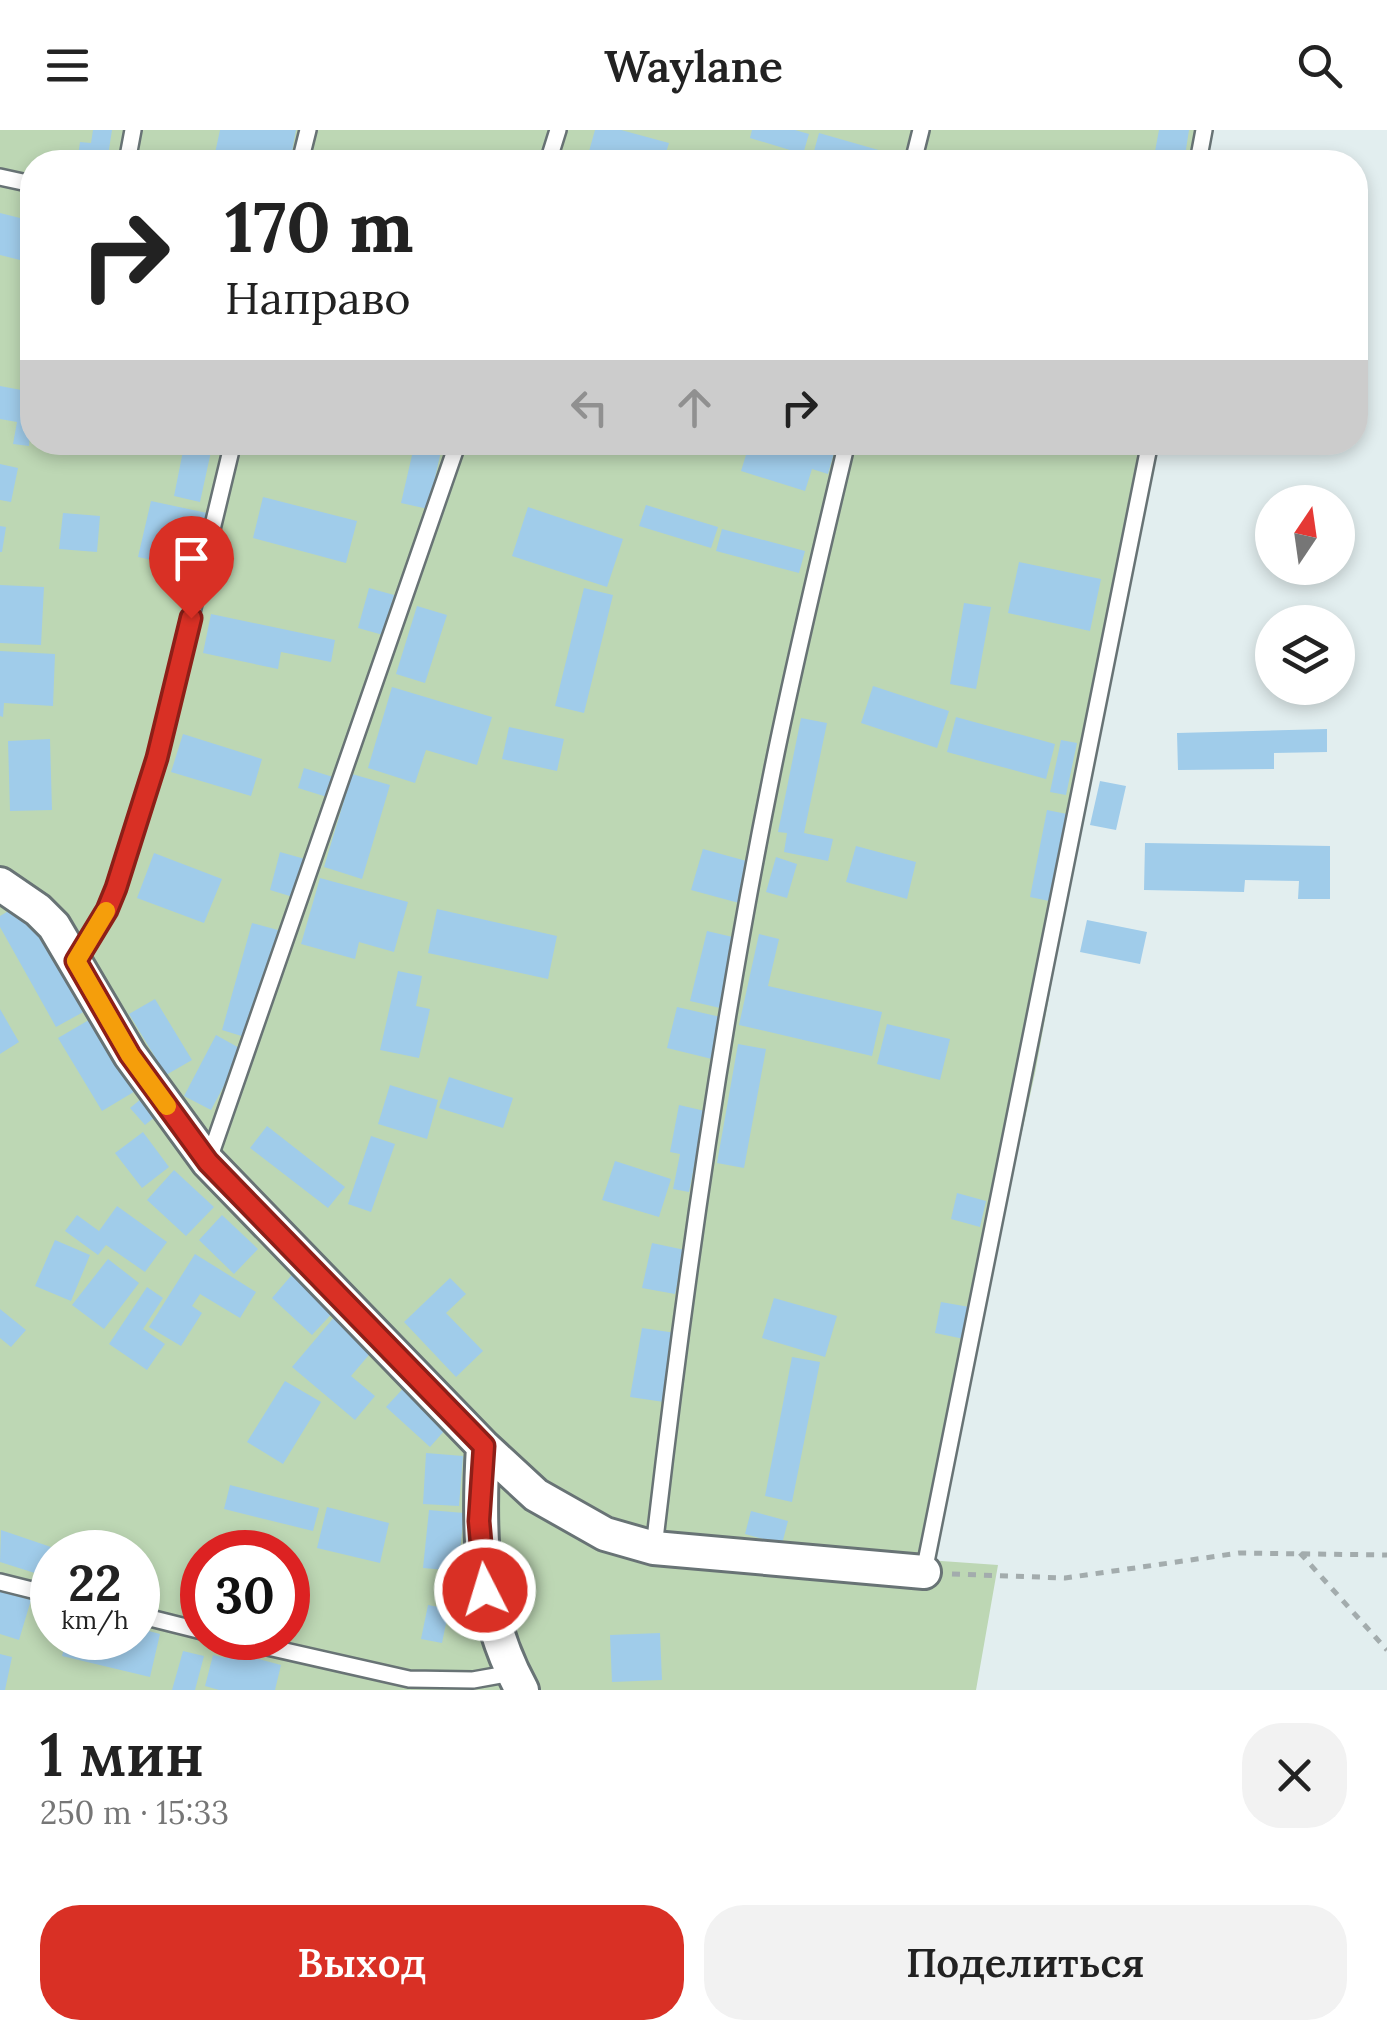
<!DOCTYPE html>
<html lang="ru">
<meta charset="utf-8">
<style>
body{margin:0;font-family:Lora,serif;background:#f2f2f2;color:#222;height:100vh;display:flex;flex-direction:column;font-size:38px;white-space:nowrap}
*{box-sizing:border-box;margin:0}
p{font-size:32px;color:#767676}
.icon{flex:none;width:55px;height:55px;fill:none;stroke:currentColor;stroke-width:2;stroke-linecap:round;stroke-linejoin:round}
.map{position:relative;height:1560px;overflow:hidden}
.sheet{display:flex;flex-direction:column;background:#fff;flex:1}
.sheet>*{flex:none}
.guide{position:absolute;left:20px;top:20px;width:1348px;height:305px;border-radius:40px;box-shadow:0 5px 15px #0003;background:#fff;color:#222;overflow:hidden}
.needle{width:65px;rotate:13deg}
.buttons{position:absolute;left:1255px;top:355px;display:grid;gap:20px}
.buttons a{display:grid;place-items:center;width:100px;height:100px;border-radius:50%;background:#fff;box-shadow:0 5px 15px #0003;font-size:50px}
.speed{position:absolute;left:30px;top:1400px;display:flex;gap:20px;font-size:50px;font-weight:700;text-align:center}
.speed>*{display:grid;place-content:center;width:130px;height:130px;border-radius:50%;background:#fff;box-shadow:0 5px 15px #0003;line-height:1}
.speed small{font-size:25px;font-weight:400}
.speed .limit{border:15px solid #d22;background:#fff;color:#111}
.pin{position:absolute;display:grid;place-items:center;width:85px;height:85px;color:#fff;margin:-102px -42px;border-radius:50% 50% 50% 0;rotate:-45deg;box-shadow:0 0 10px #0007}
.pin .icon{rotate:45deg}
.me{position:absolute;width:110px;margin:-55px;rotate:355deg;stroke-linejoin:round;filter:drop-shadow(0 0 8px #0008)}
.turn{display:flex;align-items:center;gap:35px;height:210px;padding:0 40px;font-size:45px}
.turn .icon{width:130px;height:130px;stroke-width:2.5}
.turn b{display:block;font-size:70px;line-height:85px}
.lanes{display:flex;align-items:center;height:95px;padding:0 40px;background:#0003;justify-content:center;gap:50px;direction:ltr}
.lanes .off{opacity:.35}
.round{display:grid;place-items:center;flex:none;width:105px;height:105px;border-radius:40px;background:#f2f2f2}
.overview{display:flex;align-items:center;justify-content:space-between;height:170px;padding:0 40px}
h1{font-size:60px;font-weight:600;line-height:75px}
.cta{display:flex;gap:20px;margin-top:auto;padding:20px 40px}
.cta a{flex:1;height:115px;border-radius:40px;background:#d93025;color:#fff;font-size:40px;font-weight:600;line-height:115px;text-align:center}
.cta a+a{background:#f2f2f2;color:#222}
header{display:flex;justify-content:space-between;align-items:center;height:130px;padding:0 40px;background:#fff;font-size:45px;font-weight:600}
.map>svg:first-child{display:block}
.green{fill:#bdd7b4;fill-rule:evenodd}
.building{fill:#a0ccea}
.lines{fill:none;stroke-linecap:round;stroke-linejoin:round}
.service-casing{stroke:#687375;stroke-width:20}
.minor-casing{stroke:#687375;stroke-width:38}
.path{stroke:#a3acad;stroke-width:5;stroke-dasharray:8 8;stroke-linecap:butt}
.service{stroke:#fff;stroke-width:15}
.minor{stroke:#fff;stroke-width:32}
.route-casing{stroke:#8d1f18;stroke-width:25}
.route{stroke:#d93025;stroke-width:18}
.slow{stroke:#f59e0b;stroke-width:18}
</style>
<header><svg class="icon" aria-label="menu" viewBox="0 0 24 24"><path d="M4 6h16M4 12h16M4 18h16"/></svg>Waylane<svg class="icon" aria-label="search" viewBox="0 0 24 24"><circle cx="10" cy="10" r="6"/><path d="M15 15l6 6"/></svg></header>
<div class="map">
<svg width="1387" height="1560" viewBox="0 0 1387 1560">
<rect width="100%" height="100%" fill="#e2eeef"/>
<path class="green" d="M0,0H1203L1198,32H32V312L1151,313L1035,943L927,1430L998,1435L976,1560H0ZM52,1422H138V1508H52ZM202,1422H288V1508H202Z"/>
<path class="building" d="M93,0H112L107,32H77L80,12L91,13Z
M220,0H296L290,32H263L215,23Z
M595,0H621L669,13L663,32H586Z
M752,0H795L809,4L803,24L750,8Z
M1159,0H1189L1184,32H1153Z
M819,3L896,25L894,32H811Z
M682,21L717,32H677Z
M0,83L32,91V133L0,125Z
M0,256L32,262L29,316L13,314L17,292L0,289Z
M151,312H226L224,320L212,317L200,372L174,366L183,321Z
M415,312H443L428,379L401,373Z
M750,312L760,315L837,312L828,344L812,339L805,361L741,341Z
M0,334L18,338L11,372L0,370Z
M263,367L357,391L346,433L253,408Z
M151,371L207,383L194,439L138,427Z
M646,375L718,397L711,418L639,396Z
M528,377L623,409L607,457L512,426Z
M63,383L100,386L97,422L59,419Z
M0,396L6,397L2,422H0Z
M722,399L805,421L799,443L716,421Z
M1019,432L1101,449L1090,501L1008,483Z
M0,455L44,457L41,515L0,513Z
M369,458L394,465L383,505L358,498Z
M584,458L613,465L584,583L555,576Z
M964,473L991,477L976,559L950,554Z
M417,476L447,485L425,553L396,544Z
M211,484L335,510L331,532L281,522L278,539L203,523Z
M0,521L55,524L53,576L4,573L3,587L0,586Z
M873,556L949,581L937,618L861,593Z
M392,557L492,587L477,635L426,620L415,653L368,638Z
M956,587L1055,614L1046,649L947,622Z
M801,588L827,593L804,703L833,709L828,731L784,722L787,703L778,702Z
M509,597L564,609L557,641L502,629Z
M1327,599V622L1274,623V639L1178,640L1177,603Z
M183,604L262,629L251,666L171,642Z
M50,609L52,680L10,681L8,611Z
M1061,610L1077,613L1066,665L1050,662Z
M304,638L333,647L327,667L298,658Z
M352,644L390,655L362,749L324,737Z
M1100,651L1126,656L1116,700L1090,695Z
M1047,680L1072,685L1054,772L1030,767Z
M1145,713L1330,716V769H1298L1299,751L1245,750L1244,762L1144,760Z
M856,716L916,732L907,769L846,752Z
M703,719L750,732L739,773L691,760Z
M280,722L305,729L293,767L270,760Z
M154,723L222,749L204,793L137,768Z
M776,727L797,734L787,768L766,762Z
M320,748L408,772L394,822L359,812L355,829L301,814Z
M17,776L29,798L38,793L87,880L56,897L0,797V786Z
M437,779L557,806L548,849L428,823Z
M1087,790L1147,802L1140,834L1080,822Z
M252,793L278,800L248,908L222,900Z
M707,801L737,808L720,878L690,871Z
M759,804L779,809L768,856L882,882L872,926L739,895Z
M398,841L422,846L416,876L430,879L419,928L380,920Z
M155,869L192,930L166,945L129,884Z
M677,877L725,888L716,930L667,918Z
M0,879L19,912L0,924Z
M94,887L137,960L102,981L58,908Z
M887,894L950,909L940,950L877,934Z
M216,905L243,920L211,980L184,966Z
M738,914L766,919L744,1038L717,1033Z
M449,947L513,968L503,998L439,978Z
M390,955L438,970L427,1009L378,994Z
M147,964L161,982L145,995L130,978Z
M679,975L705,981L689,1062L673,1059L680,1024L670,1022Z
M267,996L345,1057L328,1078L250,1018Z
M143,1002L169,1037L142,1058L115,1023Z
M371,1006L395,1014L371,1082L348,1074Z
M615,1031L671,1049L659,1087L602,1070Z
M174,1040L214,1077L186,1106L147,1070Z
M957,1063L986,1071L980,1097L951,1089Z
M117,1076L167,1112L145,1142L106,1115L98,1125L65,1101L77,1085L99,1101Z
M222,1085L258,1119L234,1144L199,1110Z
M55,1110L90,1125L71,1171L35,1156Z
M652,1113L685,1120L675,1164L642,1158Z
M195,1124L256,1162L240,1188L200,1164L192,1176L202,1183L181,1216L149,1197Z
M108,1129L139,1153L104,1199L72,1175Z
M296,1140L338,1177L312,1205L272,1168Z
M450,1148L466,1164L446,1183L483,1221L456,1247L404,1192Z
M147,1157L163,1168L143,1199L165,1214L147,1240L109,1214Z
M774,1168L837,1186L825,1227L762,1208Z
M941,1172L975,1178L969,1210L935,1203Z
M0,1179L26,1200L11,1217L0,1208Z
M341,1179L380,1212L351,1246L375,1266L355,1290L292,1237Z
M642,1198L676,1203L664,1272L630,1267Z
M792,1227L820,1232L792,1372L765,1366Z
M285,1251L321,1272L283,1334L247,1312Z
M410,1251L453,1291L430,1317L386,1277Z
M426,1323L463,1326L459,1376L423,1374Z
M230,1355L319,1378L313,1401L224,1379Z
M327,1377L389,1393L380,1433L317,1418Z
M429,1380L464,1383L458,1441L423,1438Z
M751,1381L788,1391L782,1414L745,1404Z
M1,1400L51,1417L41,1445L0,1432Z
M0,1461L31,1470L19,1510L0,1504Z
M428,1475L449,1479L442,1513L421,1509Z
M138,1498L160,1504L150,1547L62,1526L67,1508H138Z
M660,1503L662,1550L612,1552L610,1505Z
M183,1521L204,1526L195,1560H172Z
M228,1521L281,1535L275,1560H219L205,1556L213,1525L226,1528Z
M0,1524L12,1527L5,1560H0Z"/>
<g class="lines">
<defs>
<path id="service" d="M127,32L133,0
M300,32L308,0
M548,32L558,0
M913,32L921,0
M1198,32L1204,0
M0,47L32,54
M77,831L107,780L116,758L157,628L233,312
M209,1029L458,312
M654,1418C684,1157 721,895 773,638C795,529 821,421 847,312
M924,1442L1150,312
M0,1452L52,1465
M138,1485L202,1501
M228,1508L409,1549L473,1550L512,1543"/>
<path id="minor" d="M0,754L38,780L54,796L130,925L208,1032L483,1316L536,1365L605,1404L654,1418L924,1442
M483,1316C478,1402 479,1483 522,1560"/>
</defs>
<use href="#service" class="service-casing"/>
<use href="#minor" class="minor-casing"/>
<path class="path" d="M1300,1423L1387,1520
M952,1444L1065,1448L1239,1423L1387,1425"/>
<use href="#service" class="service"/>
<use href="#minor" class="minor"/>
</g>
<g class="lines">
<defs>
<path id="route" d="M191,488L157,628L116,758L107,780L76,831L130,925L208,1032L484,1316L479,1391L485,1460"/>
</defs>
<use href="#route" class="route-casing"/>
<use href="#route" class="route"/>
<path class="slow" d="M106,781L76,831L130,925L167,976"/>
</g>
</svg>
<div class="buttons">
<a><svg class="needle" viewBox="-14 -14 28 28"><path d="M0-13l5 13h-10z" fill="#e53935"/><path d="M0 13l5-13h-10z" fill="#767676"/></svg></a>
<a><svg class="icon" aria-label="layers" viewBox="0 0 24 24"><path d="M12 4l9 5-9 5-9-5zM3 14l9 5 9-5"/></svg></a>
</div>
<div class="speed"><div>22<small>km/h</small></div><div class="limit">30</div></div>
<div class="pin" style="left:191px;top:488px;background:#d93025"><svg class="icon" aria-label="arrive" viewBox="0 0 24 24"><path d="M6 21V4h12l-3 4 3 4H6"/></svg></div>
<svg class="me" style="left:485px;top:1460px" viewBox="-20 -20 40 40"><circle r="17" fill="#d93025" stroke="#fff" stroke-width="3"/><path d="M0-11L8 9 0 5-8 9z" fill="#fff"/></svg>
<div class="guide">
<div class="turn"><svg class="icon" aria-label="right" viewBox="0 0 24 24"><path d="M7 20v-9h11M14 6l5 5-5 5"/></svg><div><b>170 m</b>Направо</div></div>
<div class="lanes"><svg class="icon off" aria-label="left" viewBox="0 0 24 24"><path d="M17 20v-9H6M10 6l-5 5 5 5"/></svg><svg class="icon off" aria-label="ahead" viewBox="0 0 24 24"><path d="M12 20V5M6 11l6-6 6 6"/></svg><svg class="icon" aria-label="right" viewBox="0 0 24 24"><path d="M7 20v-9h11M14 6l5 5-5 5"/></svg></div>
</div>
</div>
<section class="sheet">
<div class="overview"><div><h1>1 мин</h1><p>250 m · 15:33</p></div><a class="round"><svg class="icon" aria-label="close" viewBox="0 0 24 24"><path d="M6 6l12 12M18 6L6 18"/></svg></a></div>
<div class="cta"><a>Выход</a><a>Поделиться</a></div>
</section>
